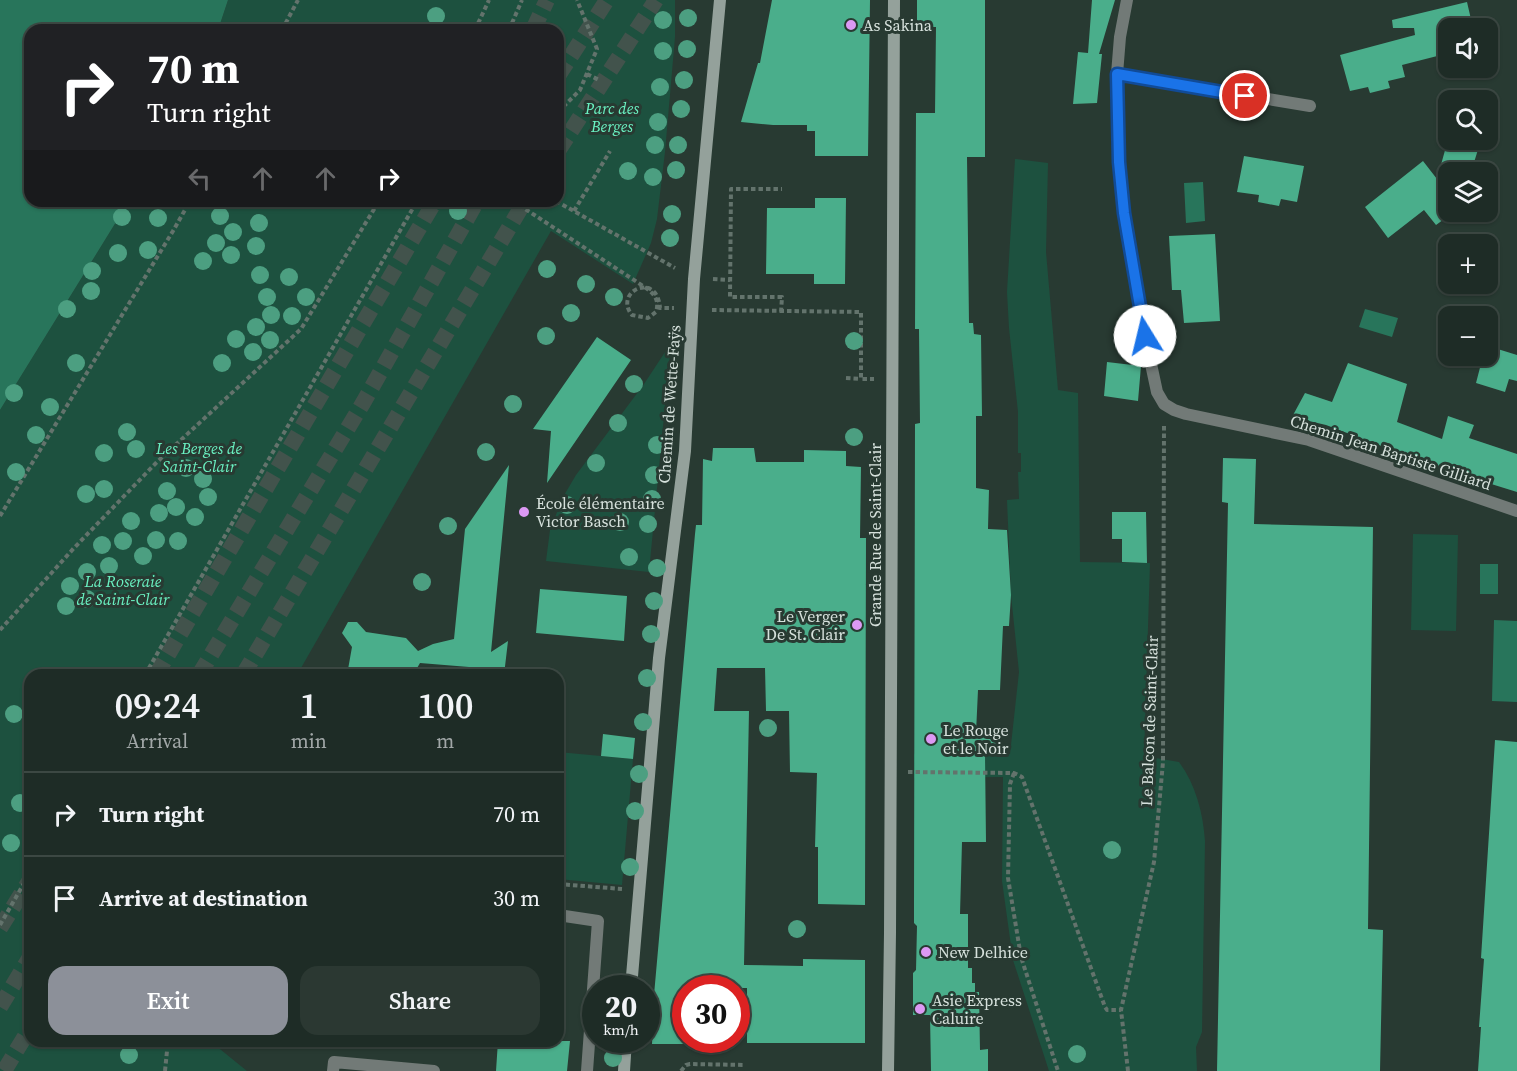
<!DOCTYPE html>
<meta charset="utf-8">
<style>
body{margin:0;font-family:"Source Serif 4",serif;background:#2b3832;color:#f1f3f6;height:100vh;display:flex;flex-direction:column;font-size:22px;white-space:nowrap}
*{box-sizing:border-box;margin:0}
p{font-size:20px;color:#a1a7a7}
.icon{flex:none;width:33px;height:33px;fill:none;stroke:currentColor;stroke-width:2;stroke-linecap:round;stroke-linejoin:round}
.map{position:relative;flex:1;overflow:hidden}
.panel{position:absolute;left:24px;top:669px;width:540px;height:378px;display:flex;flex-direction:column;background:#1e2c26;border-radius:18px;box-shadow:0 2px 4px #0004,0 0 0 2px #3c4843}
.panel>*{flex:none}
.guide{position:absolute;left:24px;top:24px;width:540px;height:183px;border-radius:18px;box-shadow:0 2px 4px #0004,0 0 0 2px #3c4843;background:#202124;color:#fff;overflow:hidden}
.controls{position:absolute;left:1438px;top:18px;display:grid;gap:12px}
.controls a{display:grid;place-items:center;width:60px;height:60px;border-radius:12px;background:#1e2c26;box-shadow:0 2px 4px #0004,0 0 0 2px #3c4843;font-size:30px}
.speed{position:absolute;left:582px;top:975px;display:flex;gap:12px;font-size:30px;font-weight:700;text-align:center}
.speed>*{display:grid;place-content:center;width:78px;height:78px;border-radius:50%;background:#1e2c26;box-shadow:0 2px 4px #0004,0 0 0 2px #3c4843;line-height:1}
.speed small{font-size:15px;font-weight:400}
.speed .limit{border:9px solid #d22;background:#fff;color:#111}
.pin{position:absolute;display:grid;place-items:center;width:51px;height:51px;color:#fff;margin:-26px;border:3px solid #fff;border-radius:50%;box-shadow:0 2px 6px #0007}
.me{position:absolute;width:66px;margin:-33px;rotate:351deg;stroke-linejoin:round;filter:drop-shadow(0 0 4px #0008)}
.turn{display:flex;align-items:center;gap:21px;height:126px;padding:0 24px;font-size:27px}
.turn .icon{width:78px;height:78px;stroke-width:2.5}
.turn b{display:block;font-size:42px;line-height:51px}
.lanes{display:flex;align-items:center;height:57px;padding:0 24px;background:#0003;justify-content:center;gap:30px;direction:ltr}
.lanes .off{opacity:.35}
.eta{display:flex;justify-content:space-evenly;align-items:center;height:102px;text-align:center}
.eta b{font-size:36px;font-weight:600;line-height:42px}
.primary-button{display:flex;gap:12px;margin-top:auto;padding:12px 24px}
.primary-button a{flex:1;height:69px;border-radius:18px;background:#8c9099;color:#fff;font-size:24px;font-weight:600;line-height:69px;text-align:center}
.primary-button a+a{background:#2b3832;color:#f1f3f6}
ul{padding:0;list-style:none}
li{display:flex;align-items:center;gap:18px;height:84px;padding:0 24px;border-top:2px solid #3c4843}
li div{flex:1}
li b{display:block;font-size:22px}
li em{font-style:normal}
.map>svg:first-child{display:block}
.green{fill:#1d513f}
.water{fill:#28755b}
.building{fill:#4aae8b}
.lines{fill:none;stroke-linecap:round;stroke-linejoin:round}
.trunk-tunnel{stroke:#42534c;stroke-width:16;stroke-dasharray:16 8;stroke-linecap:butt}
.path{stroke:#63736c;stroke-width:4;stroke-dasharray:4.5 3;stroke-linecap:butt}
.service{stroke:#727a77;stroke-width:12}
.minor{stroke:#727a77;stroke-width:12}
.secondary{stroke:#94a19b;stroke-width:12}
.tree{fill:#4c9f81}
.route-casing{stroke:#114b97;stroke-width:15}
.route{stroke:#1a73e8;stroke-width:10}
.poi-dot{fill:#dc99f4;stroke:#283a32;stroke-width:2}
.labels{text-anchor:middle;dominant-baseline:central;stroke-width:6;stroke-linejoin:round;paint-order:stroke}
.poi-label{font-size:16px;fill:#d6e1dc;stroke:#283a32;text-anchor:start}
.park-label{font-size:16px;font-style:italic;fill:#6af2c2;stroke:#283a32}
.street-label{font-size:16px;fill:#d6e1dc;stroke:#283a32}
</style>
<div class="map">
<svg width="1517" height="1071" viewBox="0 0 1517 1071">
<rect width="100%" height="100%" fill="#283a32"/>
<path class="green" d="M228,0H675V37L665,152L657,219L651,243L633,284L551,231L297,675H30V1041H210L247,1071H0V410L129,201H558V30H218Z
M1015,159L1048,163L1046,252L1058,390L1078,393L1080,562L1150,563L1144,756L1179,762C1196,785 1203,813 1205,841L1202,1032L1196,1047L1197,1071H1049L1013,960L1002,881L1003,777L914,778V754H1010L1019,672L1011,595L1007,500L1019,499L1018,472H1021V453H1018V412L1009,328L1007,292Z
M671,343L649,572L546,561L550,530L563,497L576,475L644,384Z
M1413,534L1458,535L1456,631L1411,630Z
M558,752L633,759L622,885L558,879Z"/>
<path class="water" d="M0,0H228L218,30H30V201H129L0,410Z
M1203,182L1205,221L1186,223L1184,183Z
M1365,309L1398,318L1392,337L1359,327Z
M1480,564H1498V594H1480Z
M1494,620L1517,621V702L1492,701Z"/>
<path class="building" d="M772,0H870L868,156H815V131H807V125H773L741,122L758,63H760Z
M917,0H985V157H967L969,323H973L974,334L981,335L982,416H976V488L989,490L988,529L1007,530L1011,595L1009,626H1003L1000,690H978L976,733H998L996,755H985L986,842H962L960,914H968V968H972V983H975V992H979L980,1050L988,1049V1071H931L930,1015H913V973L916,970L917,926L914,923V903L915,424L920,423L919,329H915L916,113H935L936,27H917Z
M1092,0H1115L1099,54H1102L1097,103L1073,104L1078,52L1088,53Z
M1467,2L1473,28H1449V53L1402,65L1405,77L1388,81L1390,88L1370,93L1368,87L1350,91L1340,55L1415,35L1414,28H1393L1392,20Z
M1461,92L1493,102L1488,118V100H1459Z
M1449,136V140H1481L1471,172H1449V212H1454L1436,225L1424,210L1388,238L1365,207L1423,161L1437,179Z
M1244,156L1304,166L1297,202L1281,199L1279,206L1258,202L1259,195L1237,192Z
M815,198H846L845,284H814V274H766L767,208H815Z
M1215,234L1220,321L1184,323L1181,290H1172L1169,236Z
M597,337L631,360L547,483L551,431L533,429Z
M1488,346L1517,355V381L1509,379L1505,392L1476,383L1483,356H1488Z
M1107,362L1141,366L1138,401L1104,396Z
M1348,363L1407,384L1397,422L1442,439L1448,416L1474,425L1469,438L1517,454V492L1459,474L1458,476L1433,469L1434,466L1326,425L1292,417L1305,393L1332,402Z
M713,448H754L756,462H804V450L846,451V466L861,467L860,538H866L865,905L818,904V847H815L817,773L790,772L789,711H766L765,668H717L714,711H749L744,965L803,966V959L865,960V1043H747V988H686V1044H652L654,995L695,534L696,525H702L703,459L712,461Z
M1223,458L1256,459L1254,524L1373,527L1368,929L1383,930L1380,1071H1217L1228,503L1222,502Z
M509,465L491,652L508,641L504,675H458L469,667L420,663L413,675H347L352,647L342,633L348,622H357L366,632L406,638L418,651L433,644L454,639L465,529Z
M1112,512H1146L1147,563L1122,562V539H1112Z
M540,589L627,596L624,641L536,633Z
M603,734L635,738L633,759L601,756Z
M1495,740L1517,742V1071H1478L1481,1027H1479L1484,959L1481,958Z
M498,1041H570L567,1071H496Z"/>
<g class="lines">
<path class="trunk-tunnel" d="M533,30L547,0
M558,76L607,0
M558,151L656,0
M156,675L435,201
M199,675L363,403L477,201
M243,675L525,201
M0,928L30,880
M0,1007L30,957
M4,1071L30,1028"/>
<path class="path" d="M282,30L298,0
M475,30L489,0
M509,30L522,0
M587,74L599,80
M558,112L580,90L597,49L577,0
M513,201L637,282C649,290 661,296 656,312L648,318L632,315C613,292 657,270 660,308H674
M556,201L675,268
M574,211L610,151
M713,279L730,280
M712,310L861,312V379H874
M781,312L782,297H730L731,189H782
M846,378L861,379
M0,516L173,231L190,201
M0,630L74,548L156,463L301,329L379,201
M145,675L417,201
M908,772L1014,773L1022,777L1105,1007L1107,1010H1121
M1014,773L1010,784L1008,878L1021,957L1058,1071
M558,884L622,889
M0,925L30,873
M165,1071L168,1041
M681,1071L686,1065L690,1064L745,1065
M1128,1071L1121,1010L1154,862L1163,762L1164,426"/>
<path class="service" d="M1117,74L1310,106
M558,915L598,921L587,1071
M333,1071L334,1062L434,1071"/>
<path class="minor" d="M1127,0L1120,37L1117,74L1119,162L1124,213L1145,336L1157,392L1164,404L1174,410L1186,414L1309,440L1517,511"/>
<path class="secondary" d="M631,988L659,658L685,451L694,279L720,0
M624,1071L626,1040
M888,1071L890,933L894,0"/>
</g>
<g class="tree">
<circle cx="436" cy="16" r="9"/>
<circle cx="688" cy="18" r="9"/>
<circle cx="663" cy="20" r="9"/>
<circle cx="687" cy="49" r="9"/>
<circle cx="663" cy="51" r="9"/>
<circle cx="684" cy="80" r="9"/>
<circle cx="660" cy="87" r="9"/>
<circle cx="681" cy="109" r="9"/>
<circle cx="658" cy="122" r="9"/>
<circle cx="655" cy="145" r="9"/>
<circle cx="678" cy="145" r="9"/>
<circle cx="676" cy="170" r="9"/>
<circle cx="628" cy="171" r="9"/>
<circle cx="653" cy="177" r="9"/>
<circle cx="458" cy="211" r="9"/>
<circle cx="672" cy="214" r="9"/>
<circle cx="220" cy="216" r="9"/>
<circle cx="122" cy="217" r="9"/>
<circle cx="158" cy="218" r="9"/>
<circle cx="259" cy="223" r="9"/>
<circle cx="233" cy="232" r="9"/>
<circle cx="670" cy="238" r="9"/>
<circle cx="216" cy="243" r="9"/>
<circle cx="256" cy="246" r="9"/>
<circle cx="148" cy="250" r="9"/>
<circle cx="118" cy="253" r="9"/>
<circle cx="231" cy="255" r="9"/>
<circle cx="203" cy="261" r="9"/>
<circle cx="547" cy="269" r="9"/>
<circle cx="92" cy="271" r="9"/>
<circle cx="260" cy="275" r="9"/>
<circle cx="289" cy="277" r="9"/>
<circle cx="586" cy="284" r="9"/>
<circle cx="91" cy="291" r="9"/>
<circle cx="267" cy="297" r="9"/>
<circle cx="306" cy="297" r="9"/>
<circle cx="614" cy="297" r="9"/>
<circle cx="67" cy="309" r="9"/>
<circle cx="571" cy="313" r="9"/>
<circle cx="271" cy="315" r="9"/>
<circle cx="292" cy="316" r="9"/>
<circle cx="256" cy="327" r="9"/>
<circle cx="546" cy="336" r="9"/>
<circle cx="236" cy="339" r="9"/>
<circle cx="270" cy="340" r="9"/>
<circle cx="854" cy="341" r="9"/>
<circle cx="253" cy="352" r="9"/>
<circle cx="76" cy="363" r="9"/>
<circle cx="222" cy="363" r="9"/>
<circle cx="634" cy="384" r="9"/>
<circle cx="14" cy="393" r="9"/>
<circle cx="513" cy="404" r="9"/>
<circle cx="50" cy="407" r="9"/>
<circle cx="618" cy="423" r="9"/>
<circle cx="127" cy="432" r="9"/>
<circle cx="36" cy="435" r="9"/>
<circle cx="854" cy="437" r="9"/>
<circle cx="657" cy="445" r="9"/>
<circle cx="136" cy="449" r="9"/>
<circle cx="486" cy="452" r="9"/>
<circle cx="104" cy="453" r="9"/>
<circle cx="596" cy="463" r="9"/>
<circle cx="186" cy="468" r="9"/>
<circle cx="16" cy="472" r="9"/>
<circle cx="654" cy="475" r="9"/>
<circle cx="203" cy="479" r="9"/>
<circle cx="104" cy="489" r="9"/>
<circle cx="167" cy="491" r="9"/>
<circle cx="86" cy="494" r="9"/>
<circle cx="208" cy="497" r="9"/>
<circle cx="652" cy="499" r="9"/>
<circle cx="567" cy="505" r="9"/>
<circle cx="176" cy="507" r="9"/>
<circle cx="159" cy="513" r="9"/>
<circle cx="195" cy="517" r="9"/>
<circle cx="131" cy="521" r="9"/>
<circle cx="620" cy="522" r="9"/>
<circle cx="648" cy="524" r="9"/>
<circle cx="448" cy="526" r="9"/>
<circle cx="156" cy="540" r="9"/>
<circle cx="123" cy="541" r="9"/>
<circle cx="178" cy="541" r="9"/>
<circle cx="102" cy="545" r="9"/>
<circle cx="143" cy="556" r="9"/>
<circle cx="629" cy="557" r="9"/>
<circle cx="109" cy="566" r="9"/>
<circle cx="657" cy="568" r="9"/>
<circle cx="87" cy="572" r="9"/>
<circle cx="422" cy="582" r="9"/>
<circle cx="70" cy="586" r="9"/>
<circle cx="87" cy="599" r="9"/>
<circle cx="654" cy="601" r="9"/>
<circle cx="66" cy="606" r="9"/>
<circle cx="651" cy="634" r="9"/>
<circle cx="647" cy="678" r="9"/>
<circle cx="14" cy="714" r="9"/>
<circle cx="643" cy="722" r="9"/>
<circle cx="768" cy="728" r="9"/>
<circle cx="639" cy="774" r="9"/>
<circle cx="20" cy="803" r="9"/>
<circle cx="635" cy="811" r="9"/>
<circle cx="11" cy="843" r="9"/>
<circle cx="1112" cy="850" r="9"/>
<circle cx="630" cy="867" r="9"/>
<circle cx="797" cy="929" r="9"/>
<circle cx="1077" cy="1054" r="9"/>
<circle cx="129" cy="1055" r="9"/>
<circle cx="613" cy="1058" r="9"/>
</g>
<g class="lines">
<defs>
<path id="route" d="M1145,336L1124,213L1119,162L1117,74L1245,96"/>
</defs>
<use href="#route" class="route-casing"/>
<use href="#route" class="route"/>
</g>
<g class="poi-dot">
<circle cx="851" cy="25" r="6"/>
<circle cx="524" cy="512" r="6"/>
<circle cx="857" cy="625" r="6"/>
<circle cx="931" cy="739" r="6"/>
<circle cx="926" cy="952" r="6"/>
<circle cx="920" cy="1009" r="6"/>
</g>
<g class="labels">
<g class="poi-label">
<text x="863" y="25">As Sakina</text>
<text x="536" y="503">École élémentaire<tspan x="536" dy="18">Victor Basch</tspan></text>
<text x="845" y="616" text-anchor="end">Le Verger<tspan x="845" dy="18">De St. Clair</tspan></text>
<text x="943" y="730">Le Rouge<tspan x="943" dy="18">et le Noir</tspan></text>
<text x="938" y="952">New Delhice</text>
<text x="932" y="1000">Asie Express<tspan x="932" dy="18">Caluire</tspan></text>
</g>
<g class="park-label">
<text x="612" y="108">Parc des<tspan x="612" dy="18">Berges</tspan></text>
<text x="199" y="448">Les Berges de<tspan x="199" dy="18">Saint-Clair</tspan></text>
<text x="123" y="581">La Roseraie<tspan x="123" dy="18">de Saint-Clair</tspan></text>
</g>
<g class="street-label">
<text transform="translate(669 404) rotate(-86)">Chemin de Wette-Faÿs</text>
<text transform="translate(1391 452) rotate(18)">Chemin Jean Baptiste Gilliard</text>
<text transform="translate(875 535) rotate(-90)">Grande Rue de Saint-Clair</text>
<text transform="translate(1149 721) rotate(-88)">Le Balcon de Saint-Clair</text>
</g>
</g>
</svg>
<div class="controls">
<a><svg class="icon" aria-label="sound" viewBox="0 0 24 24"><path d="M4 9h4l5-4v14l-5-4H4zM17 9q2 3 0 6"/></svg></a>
<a><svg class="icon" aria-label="search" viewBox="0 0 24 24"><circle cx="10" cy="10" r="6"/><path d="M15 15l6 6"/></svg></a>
<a><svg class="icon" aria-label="layers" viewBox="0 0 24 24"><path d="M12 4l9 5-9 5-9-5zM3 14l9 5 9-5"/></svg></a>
<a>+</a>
<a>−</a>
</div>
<div class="speed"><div>20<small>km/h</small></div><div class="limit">30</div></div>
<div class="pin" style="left:1245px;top:96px;background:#d93025"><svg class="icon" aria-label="arrive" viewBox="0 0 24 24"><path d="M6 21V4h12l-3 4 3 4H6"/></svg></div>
<svg class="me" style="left:1145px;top:336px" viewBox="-20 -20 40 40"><circle r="19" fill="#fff"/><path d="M0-13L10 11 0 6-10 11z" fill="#1a73e8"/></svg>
<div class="guide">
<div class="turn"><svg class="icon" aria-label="right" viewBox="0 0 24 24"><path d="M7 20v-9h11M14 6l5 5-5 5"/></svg><div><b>70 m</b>Turn right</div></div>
<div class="lanes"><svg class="icon off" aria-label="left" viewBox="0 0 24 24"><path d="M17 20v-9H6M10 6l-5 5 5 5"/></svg><svg class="icon off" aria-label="ahead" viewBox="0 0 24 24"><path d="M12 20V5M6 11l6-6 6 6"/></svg><svg class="icon off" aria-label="ahead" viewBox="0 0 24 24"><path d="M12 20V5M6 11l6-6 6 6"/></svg><svg class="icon" aria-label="right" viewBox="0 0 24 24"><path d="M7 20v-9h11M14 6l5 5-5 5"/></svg></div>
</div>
<section class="panel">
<div class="eta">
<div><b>09:24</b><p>Arrival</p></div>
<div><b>1</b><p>min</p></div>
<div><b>100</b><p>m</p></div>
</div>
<ul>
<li><svg class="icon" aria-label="right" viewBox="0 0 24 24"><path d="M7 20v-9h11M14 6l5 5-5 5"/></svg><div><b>Turn right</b></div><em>70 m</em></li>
<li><svg class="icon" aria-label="arrive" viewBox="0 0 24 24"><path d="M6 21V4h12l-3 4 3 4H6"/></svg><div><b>Arrive at destination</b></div><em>30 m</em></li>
</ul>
<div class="primary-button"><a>Exit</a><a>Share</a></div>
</section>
</div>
